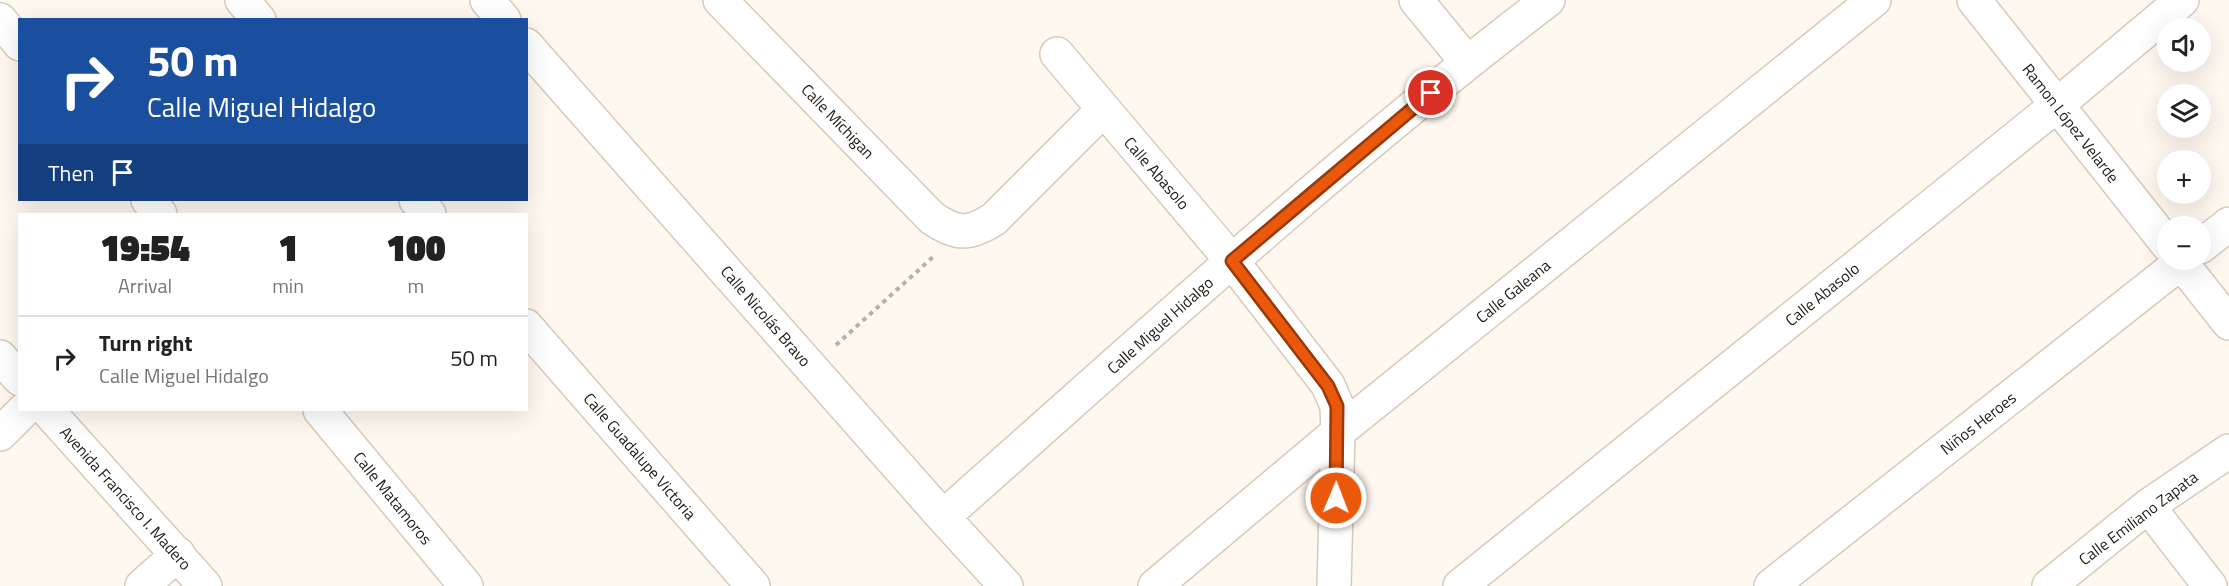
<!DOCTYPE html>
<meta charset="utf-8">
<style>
body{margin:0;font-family:"Titillium Web",sans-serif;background:#f6f6f6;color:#222;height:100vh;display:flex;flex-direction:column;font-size:22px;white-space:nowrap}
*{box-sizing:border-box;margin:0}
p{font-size:20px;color:#767676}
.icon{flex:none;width:33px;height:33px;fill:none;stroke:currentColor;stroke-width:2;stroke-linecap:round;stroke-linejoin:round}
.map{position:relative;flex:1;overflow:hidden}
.drawer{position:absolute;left:18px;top:213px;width:510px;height:198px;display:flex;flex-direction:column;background:#fff;border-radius:0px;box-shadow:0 6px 24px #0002}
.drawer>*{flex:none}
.guide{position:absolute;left:18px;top:18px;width:510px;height:183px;border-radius:0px;box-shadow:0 6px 24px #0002;background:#1a4fa0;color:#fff;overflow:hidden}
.buttons{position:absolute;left:2157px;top:18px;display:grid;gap:12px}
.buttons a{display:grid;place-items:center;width:54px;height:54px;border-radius:50%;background:#fff;box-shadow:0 6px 24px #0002;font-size:30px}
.pin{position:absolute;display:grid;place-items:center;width:51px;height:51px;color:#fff;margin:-26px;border:3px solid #fff;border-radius:50%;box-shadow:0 2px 6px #0007}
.me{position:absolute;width:66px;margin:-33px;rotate:1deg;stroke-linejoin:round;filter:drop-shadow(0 0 4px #0008)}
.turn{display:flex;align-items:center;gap:21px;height:126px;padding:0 30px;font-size:27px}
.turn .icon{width:78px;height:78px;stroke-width:2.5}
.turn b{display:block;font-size:42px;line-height:51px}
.then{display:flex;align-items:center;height:57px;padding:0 30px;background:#0003;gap:12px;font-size:22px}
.eta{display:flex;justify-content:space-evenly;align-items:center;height:102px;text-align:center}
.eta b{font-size:36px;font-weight:800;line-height:42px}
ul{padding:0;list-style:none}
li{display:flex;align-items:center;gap:18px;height:84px;padding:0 30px;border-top:2px solid #e0e0e0}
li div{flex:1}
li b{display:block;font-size:22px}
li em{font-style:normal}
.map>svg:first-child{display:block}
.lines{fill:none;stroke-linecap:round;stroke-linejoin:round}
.street-casing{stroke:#dac9b8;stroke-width:36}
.path{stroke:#b7b1aa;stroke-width:4;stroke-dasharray:4.5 4.5;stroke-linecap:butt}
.street{stroke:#fff;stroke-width:33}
.route-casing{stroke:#983908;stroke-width:15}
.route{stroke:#ea580c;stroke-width:10}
.labels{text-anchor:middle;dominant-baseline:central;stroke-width:5;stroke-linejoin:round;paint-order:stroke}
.street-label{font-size:16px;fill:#211b15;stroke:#fff}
</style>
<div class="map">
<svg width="2229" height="586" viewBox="0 0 2229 586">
<rect width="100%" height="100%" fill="#fff8f1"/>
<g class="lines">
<defs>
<path id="street" d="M242,0L259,20
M487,0L504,20
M720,0L932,218C957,235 969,235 994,219L1103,110
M1416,0L1467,62
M1974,0L2168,245
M0,20L20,44
M526,45L943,517L1006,586
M1057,54L1232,261L1328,385L1337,406L1338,432L1334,586
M148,200L160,214
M416,200L429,214
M2200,247L2229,224
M2179,260L2229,323
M526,326L753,586
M0,357L20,379
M47,410L205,586
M320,410L466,586
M0,434L24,410
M2148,506L2210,586
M943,517C1141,342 1337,161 1548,0
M142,586L178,554
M1155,586L1338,432L1874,0
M1460,586L2057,105L2182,0
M1771,586L2184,260
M2049,586L2148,506L2229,451"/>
</defs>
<use href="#street" class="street-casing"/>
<path class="path" d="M836,345L933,257"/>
<use href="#street" class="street"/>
</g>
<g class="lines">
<defs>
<path id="route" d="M1336,498L1337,406L1328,386L1232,261L1431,93"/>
</defs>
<use href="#route" class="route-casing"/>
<use href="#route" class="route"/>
</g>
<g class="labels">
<g class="street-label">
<text transform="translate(838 121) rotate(46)">Calle Míchigan</text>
<text transform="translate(2071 123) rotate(52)">Ramon López Velarde</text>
<text transform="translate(1157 173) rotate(49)">Calle Abasolo</text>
<text transform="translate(1513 291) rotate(-39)">Calle Galeana</text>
<text transform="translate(1822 294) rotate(-39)">Calle Abasolo</text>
<text transform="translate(766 316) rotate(49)">Calle Nicolás Bravo</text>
<text transform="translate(1160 325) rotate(-42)">Calle Miguel Hidalgo</text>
<text transform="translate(1978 423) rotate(-38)">Niños Heroes</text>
<text transform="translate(640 456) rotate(49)">Calle Guadalupe Victoria</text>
<text transform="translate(126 498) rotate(48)">Avenida Francisco I. Madero</text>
<text transform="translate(393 498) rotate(51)">Calle Matamoros</text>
<text transform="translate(2138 518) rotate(-37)">Calle Emiliano Zapata</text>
</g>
</g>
</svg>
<div class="buttons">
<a><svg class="icon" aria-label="sound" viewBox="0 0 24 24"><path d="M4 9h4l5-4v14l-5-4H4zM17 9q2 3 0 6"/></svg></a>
<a><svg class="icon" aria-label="layers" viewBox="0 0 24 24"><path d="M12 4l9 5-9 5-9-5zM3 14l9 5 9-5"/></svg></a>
<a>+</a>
<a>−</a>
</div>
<div class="pin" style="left:1431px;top:93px;background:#d93025"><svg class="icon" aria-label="arrive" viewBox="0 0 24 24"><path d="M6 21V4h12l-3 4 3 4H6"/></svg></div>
<svg class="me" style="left:1336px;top:498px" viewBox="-20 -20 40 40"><circle r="17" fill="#ea580c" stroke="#fff" stroke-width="3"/><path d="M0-11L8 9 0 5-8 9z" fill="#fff"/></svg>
<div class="guide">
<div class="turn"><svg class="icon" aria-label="right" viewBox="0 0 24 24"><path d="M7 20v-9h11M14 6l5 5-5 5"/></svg><div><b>50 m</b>Calle Miguel Hidalgo</div></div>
<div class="then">Then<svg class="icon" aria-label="arrive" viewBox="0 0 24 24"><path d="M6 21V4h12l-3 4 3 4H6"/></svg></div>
</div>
<section class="drawer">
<div class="eta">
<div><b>19:54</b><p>Arrival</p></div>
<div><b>1</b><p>min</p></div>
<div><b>100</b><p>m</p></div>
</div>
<ul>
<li><svg class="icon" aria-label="right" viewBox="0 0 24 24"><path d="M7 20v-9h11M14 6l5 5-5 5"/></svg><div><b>Turn right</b><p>Calle Miguel Hidalgo</p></div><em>50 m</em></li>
</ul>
</section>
</div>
